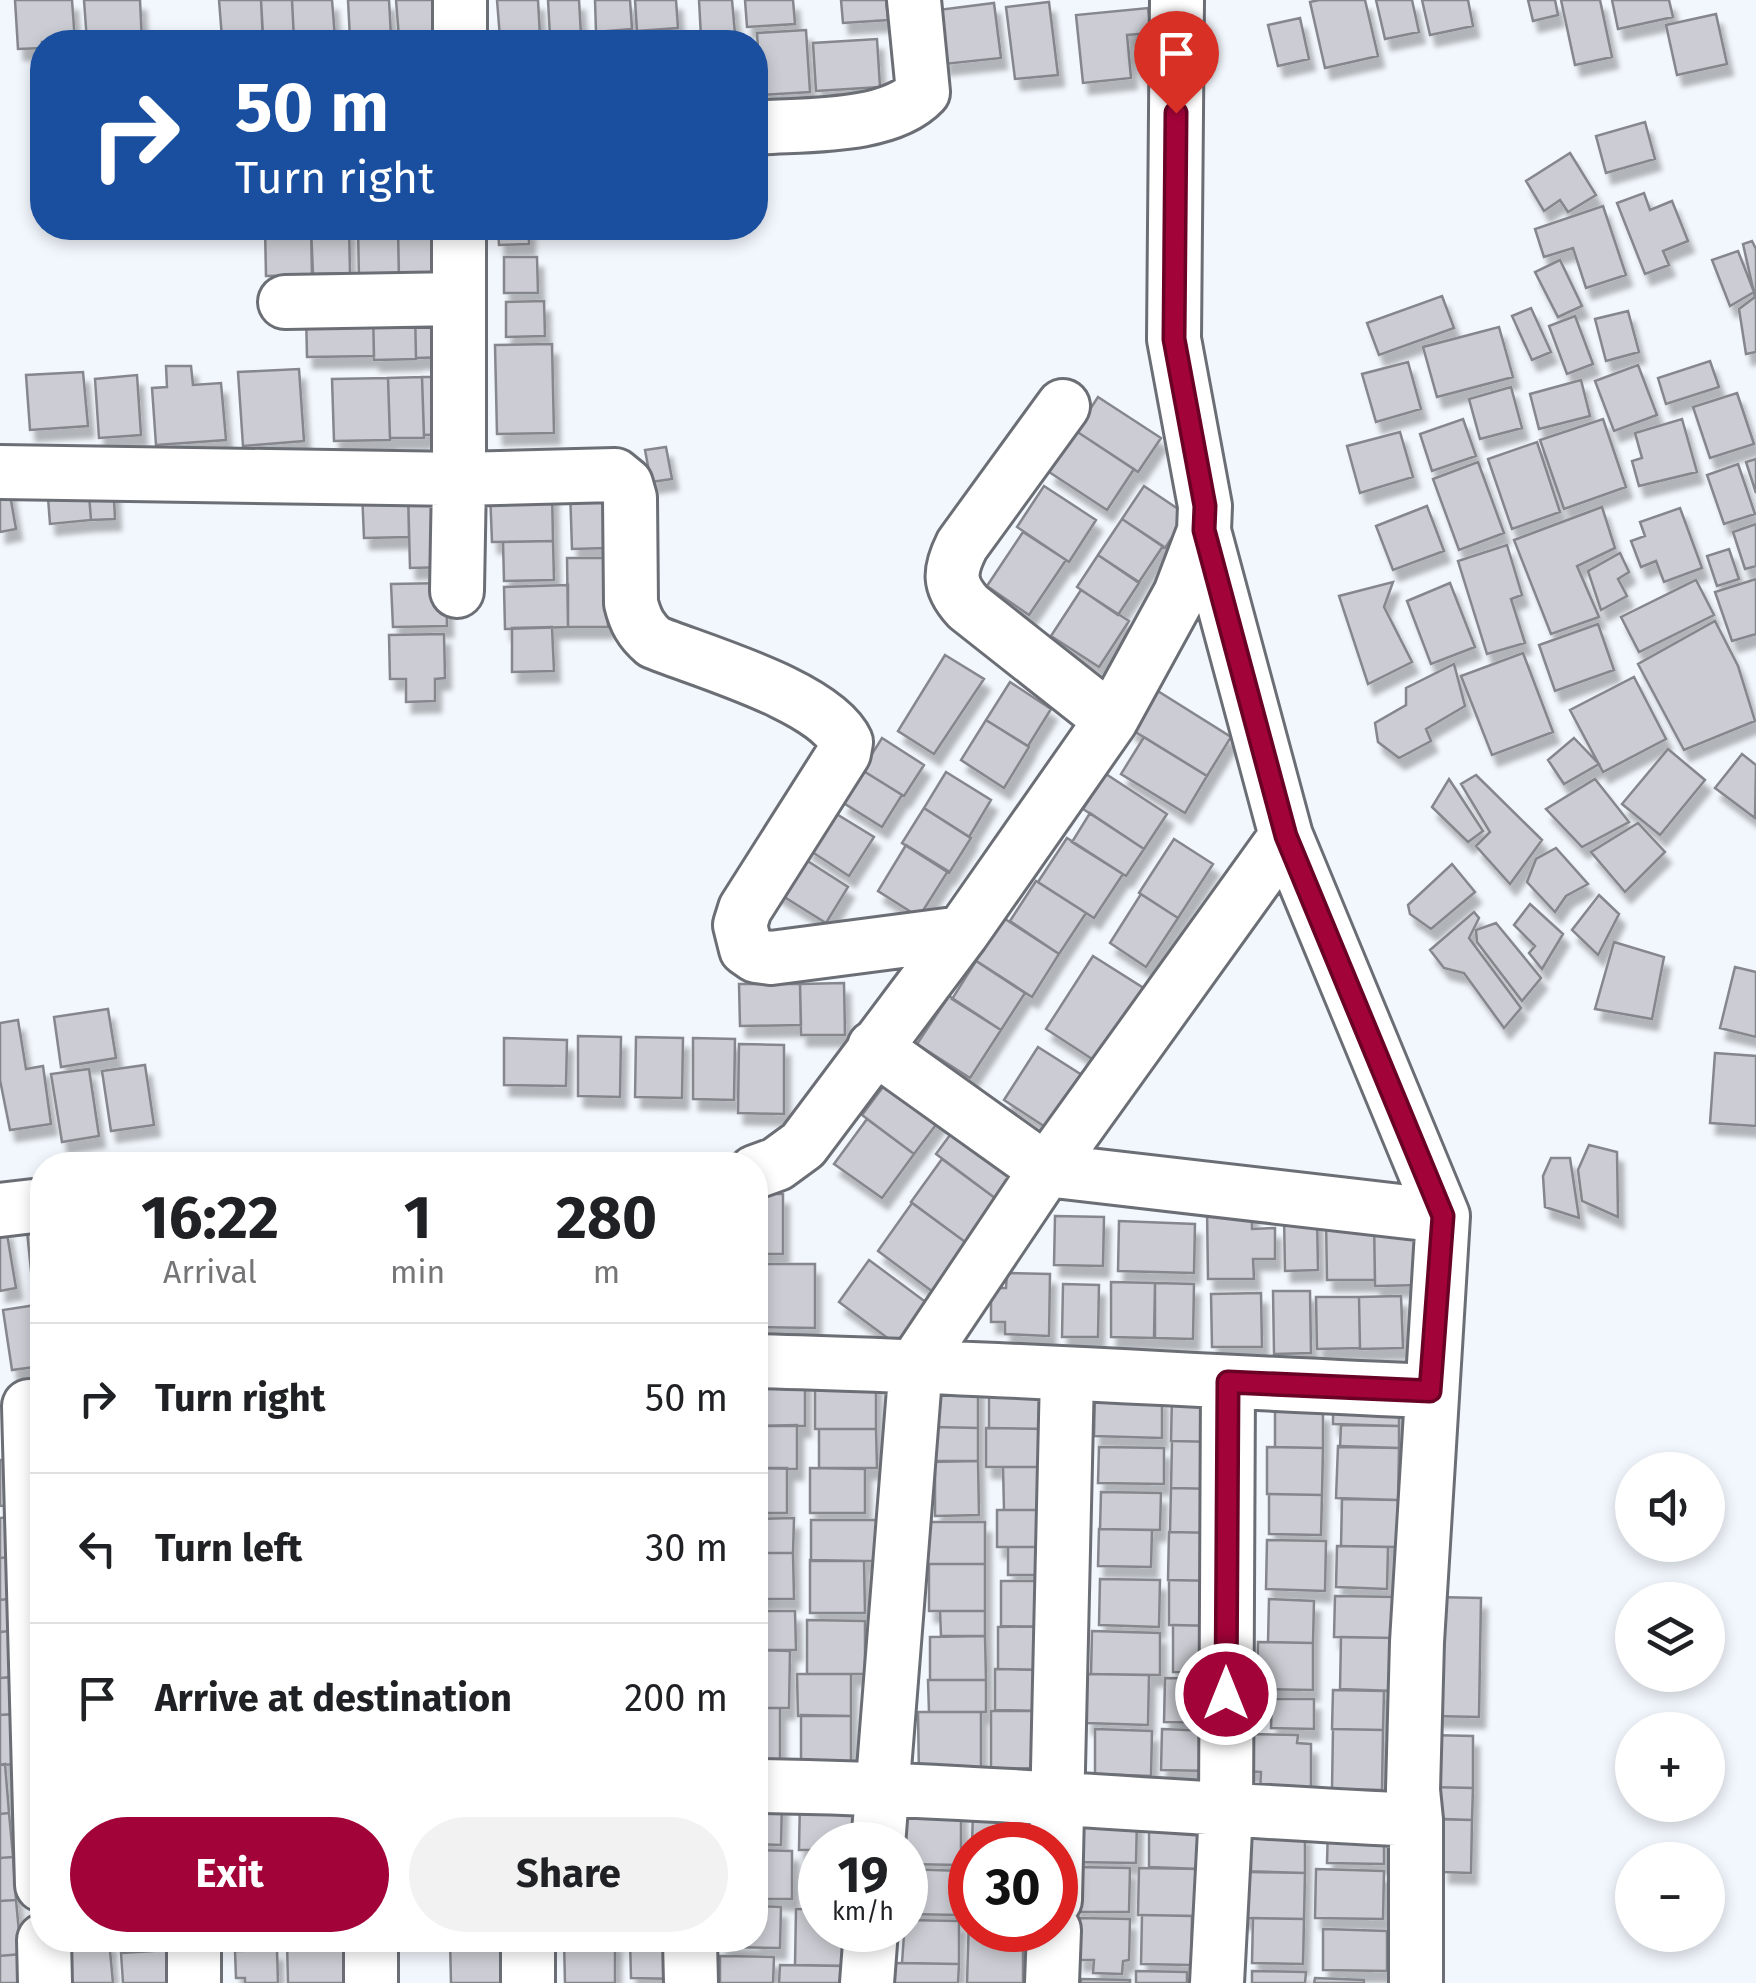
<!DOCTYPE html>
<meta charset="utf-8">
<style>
body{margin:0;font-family:"Fira Sans",sans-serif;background:#f2f2f2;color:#202124;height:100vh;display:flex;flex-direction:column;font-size:38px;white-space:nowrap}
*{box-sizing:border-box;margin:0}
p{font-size:32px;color:#757577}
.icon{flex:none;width:55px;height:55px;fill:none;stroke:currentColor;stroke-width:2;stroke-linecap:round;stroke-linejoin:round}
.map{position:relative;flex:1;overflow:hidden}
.panel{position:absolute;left:30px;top:1152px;width:738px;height:800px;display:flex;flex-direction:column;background:#fff;border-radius:40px;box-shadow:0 5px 15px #0003}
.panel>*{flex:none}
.hud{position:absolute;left:30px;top:30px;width:738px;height:210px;border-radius:40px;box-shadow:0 5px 15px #0003;background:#1a4fa0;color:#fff;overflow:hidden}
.controls{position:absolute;left:1615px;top:1452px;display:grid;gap:20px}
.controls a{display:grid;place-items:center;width:110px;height:110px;border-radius:50%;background:#fff;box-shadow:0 5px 15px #0003;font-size:50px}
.speed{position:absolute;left:798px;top:1822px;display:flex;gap:20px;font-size:50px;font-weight:700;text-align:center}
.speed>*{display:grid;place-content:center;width:130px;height:130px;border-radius:50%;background:#fff;box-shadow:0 5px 15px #0003;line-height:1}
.speed small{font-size:25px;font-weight:400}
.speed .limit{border:15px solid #d22;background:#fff;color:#111}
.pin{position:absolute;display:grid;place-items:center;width:85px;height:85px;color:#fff;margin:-102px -42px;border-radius:50% 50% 50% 0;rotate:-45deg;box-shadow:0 0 10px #0007}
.pin .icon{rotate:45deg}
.me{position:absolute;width:110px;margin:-55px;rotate:0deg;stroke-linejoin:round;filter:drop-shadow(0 0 8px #0008)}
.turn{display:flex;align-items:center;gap:35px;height:210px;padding:0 40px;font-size:45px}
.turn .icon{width:130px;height:130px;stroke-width:2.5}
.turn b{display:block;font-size:70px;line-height:85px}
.eta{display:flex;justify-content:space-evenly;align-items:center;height:170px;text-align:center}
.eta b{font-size:60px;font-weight:700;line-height:70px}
.cta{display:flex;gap:20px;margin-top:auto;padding:20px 40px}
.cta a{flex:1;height:115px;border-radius:60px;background:#a20339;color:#fff;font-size:40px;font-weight:700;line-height:115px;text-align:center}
.cta a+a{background:#f2f2f2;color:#202124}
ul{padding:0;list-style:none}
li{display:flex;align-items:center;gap:30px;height:150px;padding:0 40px;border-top:2px solid #e0e0e0}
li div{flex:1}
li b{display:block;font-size:38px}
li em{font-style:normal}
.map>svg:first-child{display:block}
.building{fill:#cccdd4;stroke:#85878d;stroke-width:2.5;filter:url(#shadow)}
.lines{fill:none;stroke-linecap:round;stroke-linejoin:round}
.minor-casing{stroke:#6b6f75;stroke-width:58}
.minor{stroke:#fff;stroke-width:52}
.route-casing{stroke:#690225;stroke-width:25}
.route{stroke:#a20339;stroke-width:18}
</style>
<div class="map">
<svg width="1756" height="1983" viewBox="0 0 1756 1983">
<defs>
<filter id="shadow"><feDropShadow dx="6" dy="11" stdDeviation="2.5" flood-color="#0004"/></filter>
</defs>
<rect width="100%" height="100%" fill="#f2f7fd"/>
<path class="building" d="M15,0H72L75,42H42V48L18,49Z
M84,0H140L142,42H87Z
M219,0H261L263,35L222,38Z
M261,0H292L294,41L263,42Z
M292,0H332L335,38L294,40Z
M348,0H389L391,36L350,39Z
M396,0H453L455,35L399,38Z
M497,0H538L540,36L500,38Z
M548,0H579L581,35L550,37Z
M595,0H630L632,29L596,32Z
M635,0H676L678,28L637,31Z
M699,0H732L735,34L701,37Z
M745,0H793L795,24L747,27Z
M841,0H886L888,20L843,23Z
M1319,0H1365L1378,56L1325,68L1310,2Z
M1376,0H1412L1419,32L1385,39Z
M1422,0H1468L1473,26L1430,35Z
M1528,0H1555L1558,15L1533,21Z
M1561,0H1600L1612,57L1575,65Z
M1612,0H1669L1673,17L1618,29Z
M1049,2L1058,75L1015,79L1006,7Z
M994,3L1001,58L944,64L938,10Z
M1148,8L1151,33L1127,35L1131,78L1083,83L1076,15Z
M1716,14L1727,64L1677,75L1666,25Z
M1300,18L1309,59L1278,66L1268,25Z
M806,30L810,92L761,95L757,33Z
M735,34V42H663L662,39Z
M877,39L880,87L816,91L813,43Z
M1645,122L1655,159L1606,173L1596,136Z
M1570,153L1596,195L1568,212L1560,200L1544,211L1526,181Z
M1644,193L1650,210L1672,201L1688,241L1663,251L1669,265L1645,274L1617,203Z
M1603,206L1626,275L1586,288L1573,248L1544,257L1535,229Z
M265,228H311L312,275L266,276Z
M311,228H349L350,273L313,274Z
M358,228H398L399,278L359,279Z
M398,228H444L445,283L399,284Z
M498,228H529V244L499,245Z
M1752,241L1756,249V352L1746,354L1739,309L1755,297L1743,244Z
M1738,251L1754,292L1730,306L1712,260Z
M504,257H537L538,293H504Z
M1560,260L1582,306L1558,317L1535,272Z
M1442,296L1454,328L1379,355L1367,323Z
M544,301L545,336L506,337V302Z
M1531,308L1551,352L1532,360L1512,316Z
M415,310L416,359L374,360L373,311Z
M415,310H448L449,357L416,358Z
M373,311L374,356L307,357L306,313Z
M1628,311L1639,352L1606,361L1595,319Z
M1575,316L1593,364L1567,374L1549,326Z
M1499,327L1513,377L1437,397L1423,347Z
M552,344L554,433L497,434L495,345Z
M1710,361L1719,387L1666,404L1658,378Z
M1408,362L1421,409L1376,422L1362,374Z
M1638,365L1657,415L1614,431L1595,381Z
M166,366H191L193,385L221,383L226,440L156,445L152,388L167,387Z
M299,369L304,441L243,446L238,372Z
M83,372L88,426L30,430L26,375Z
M137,375L141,435L99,438L95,379Z
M422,377L424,438H390L388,378Z
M422,377H450L452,434L424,435Z
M388,378L390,440L334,441L332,379Z
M1581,380L1590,416L1539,429L1530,394Z
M1511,387L1522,428L1480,439L1469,399Z
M1737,393L1754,444L1710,458L1693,407Z
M1098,397L1161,438L1138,472L1076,431Z
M1463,419L1476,456L1432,471L1420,434Z
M1603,419L1626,487L1564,509L1540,440Z
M1682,419L1697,472L1639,486L1632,461L1642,458L1635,433Z
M1076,431L1134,469L1107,510L1049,472Z
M1400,432L1413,477L1360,493L1347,446Z
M1537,442L1560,512L1512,529L1488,459Z
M666,447L672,479L651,482L645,450Z
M1756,459V493L1746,462Z
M1478,462L1504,533L1459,550L1433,479Z
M1738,464L1755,514L1724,524L1707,475Z
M113,480L115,519L91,520L88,482Z
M88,482L91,520L50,524L47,484Z
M8,483L16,529L0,532V484Z
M1044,486L1096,520L1069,562L1017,527Z
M1144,486L1187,515L1165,548L1122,519Z
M570,489H606L607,548L572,549Z
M408,490L409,537L364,538L362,491Z
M408,490H444L446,567L410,568Z
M552,490L553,541L492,542L490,492Z
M1427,506L1444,551L1393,570L1376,526Z
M1602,507L1615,548L1577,566L1599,617L1551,634L1514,540Z
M1680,508L1702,568L1664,582L1656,561L1641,567L1631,541L1645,536L1640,522Z
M1122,519L1163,546L1139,582L1098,555Z
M1756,524V566L1745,569L1733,532Z
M1023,532L1066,560L1029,615L987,586Z
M553,541L554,580L504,581L503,542Z
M1507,545L1522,595L1511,599L1525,643L1487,654L1458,561Z
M1729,549L1739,579L1717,586L1707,556Z
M1620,553L1629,572L1618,579L1627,596L1601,610L1588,571Z
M1098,555L1139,583L1118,615L1077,587Z
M567,558H613L607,585L608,627H568Z
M1756,579V634L1732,641L1715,592Z
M1696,580L1714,615L1639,652L1621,617Z
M1393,582L1384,607L1412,662L1368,684L1339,596Z
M446,583L447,626L393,627L391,584Z
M1450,583L1475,647L1431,664L1407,601Z
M568,585V627L505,629L504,587Z
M1081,590L1129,621L1099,667L1051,636Z
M1715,621L1738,666L1755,721L1684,750L1638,664Z
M1598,624L1614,670L1555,691L1539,645Z
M552,627L554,671L512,672V628Z
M444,634L445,678L435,679V701L406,702V679H390L389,635Z
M1523,653L1553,732L1492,755L1461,676Z
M945,655L984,679L934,754L898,731Z
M1454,664L1465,706L1426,729L1431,741L1399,758L1378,742L1375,723L1406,705V688Z
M1634,677L1666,739L1603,772L1570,710Z
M1010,682L1051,709L1028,746L986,720Z
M1153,688L1231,737L1207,776L1129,728Z
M986,720L1029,747L1004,788L961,760Z
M1144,737L1207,776L1185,813L1121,774Z
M882,738L924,765L904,796L862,770Z
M1574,738L1599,764L1564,784L1548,760Z
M1668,749L1705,780L1660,835L1622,804Z
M1742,754L1756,765L1755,818L1715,788Z
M862,770L902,795L882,827L842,802Z
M946,772L991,800L969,837L924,808Z
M1106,774L1167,814L1144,849L1083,809Z
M1476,775L1542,840L1510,884L1476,846L1490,832L1461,784Z
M1449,779L1483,831L1468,842L1432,807Z
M1595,779L1629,822L1582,847L1546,809Z
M924,808L971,838L949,873L902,843Z
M830,810L874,837L849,876L806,848Z
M1090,813L1144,849L1126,876L1072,842Z
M1638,823L1665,852L1625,892L1591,852Z
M1067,838L1123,874L1094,918L1038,882Z
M1174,839L1213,864L1178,918L1139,893Z
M906,845L948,871L919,917L878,891Z
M1556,848L1588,884L1566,896L1555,912L1527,882L1536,859Z
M792,851L848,887L826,923L770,888Z
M1452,864L1475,892L1431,929L1410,914L1408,905Z
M1036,881L1086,913L1059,954L1010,921Z
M1141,894L1178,918L1146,967L1110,943Z
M1599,895L1619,914L1598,955L1572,930Z
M1530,904L1563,934L1542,969L1529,953L1535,946L1514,925Z
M1474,912L1479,918L1469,938L1521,1008L1504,1028L1464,973L1444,968L1430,950Z
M1002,917L1059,954L1032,997L975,960Z
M1496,923L1541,978L1522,1001L1477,942L1476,930Z
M1614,942L1664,957L1652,1019L1595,1009Z
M1093,956L1153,994L1106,1068L1046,1029Z
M976,961L1025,993L1001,1030L952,999Z
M1735,967L1756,972V1037L1720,1028Z
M844,983L845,1035H801L800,984Z
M739,984H800L801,1025L740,1026Z
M949,996L1001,1030L970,1078L917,1044Z
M108,1009L116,1058L61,1067L54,1017Z
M18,1020L26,1069L43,1066L51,1124L10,1130L0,1080V1023Z
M578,1036L621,1037L620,1097L578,1096Z
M636,1037L683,1038L682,1098L635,1097Z
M504,1038L567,1040L566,1086L504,1085Z
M693,1038L735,1039L734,1100L693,1099Z
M739,1044L784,1045V1114L738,1113Z
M1038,1047L1096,1084L1062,1138L1004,1100Z
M1715,1053L1756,1056V1126L1710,1123Z
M145,1065L154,1125L111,1131L102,1071Z
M89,1069L99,1136L62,1142L51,1074Z
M895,1071L947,1110L914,1154L862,1115Z
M964,1116L1031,1165L1003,1204L936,1154Z
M867,1119L914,1154L882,1198L834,1164Z
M1589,1145L1617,1152L1618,1217L1582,1201L1578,1170Z
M1551,1158H1570L1579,1218L1545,1207L1543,1176Z
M942,1159L1003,1204L972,1247L911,1202Z
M755,1194H783V1254H755Z
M912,1203L972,1247L937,1295L878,1251Z
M1207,1209H1252V1229L1275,1228V1259H1253L1254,1279H1208Z
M1055,1216L1104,1217L1103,1266L1054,1265Z
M1284,1216H1317L1318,1270L1285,1271Z
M1420,1217L1421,1285L1375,1286L1374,1218Z
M1374,1218L1375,1280H1327L1326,1219Z
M1119,1221L1195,1224L1194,1273L1118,1271Z
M6,1228L16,1288L0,1291V1229Z
M42,1230V1290L33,1291L27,1231Z
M869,1260L927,1303L897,1345L839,1302Z
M755,1264H815V1328L755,1327Z
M1007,1273L1050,1274L1049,1336L1005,1334V1322H991V1288H1006Z
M1111,1282L1155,1283L1154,1338L1111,1337Z
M1155,1283L1194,1284L1193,1339L1155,1338Z
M1063,1284L1099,1285L1098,1337H1062Z
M1273,1291H1310L1311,1353L1274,1354Z
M1261,1293L1262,1347H1212L1211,1294Z
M1401,1296L1403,1348L1360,1349L1359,1297Z
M1316,1297H1359L1360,1348L1317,1349Z
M42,1304V1366L12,1370L3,1310Z
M805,1375V1426H755V1376Z
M876,1381V1429H815V1382Z
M935,1384H978V1428L935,1427Z
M989,1384L1052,1385L1053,1429L989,1428Z
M1095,1394L1162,1396V1438L1094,1436Z
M1172,1395L1219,1396L1218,1442L1171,1441Z
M1333,1395L1399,1397V1426L1333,1424Z
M1275,1410L1323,1411V1448L1275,1447Z
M797,1425V1469L755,1468V1426Z
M1341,1425L1399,1426V1448L1340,1447Z
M932,1427L978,1428V1461L932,1462Z
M986,1428L1046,1429V1467H986Z
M819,1429H876L877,1468H819Z
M1172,1441L1218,1442V1489L1171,1488Z
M1338,1446L1399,1448L1398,1500L1336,1498Z
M1099,1447L1164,1448V1484L1098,1483Z
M1267,1447L1323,1448L1322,1495L1267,1494Z
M0,1460H12L16,1505L0,1506Z
M935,1461H978L979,1515L935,1516Z
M1003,1467H1046V1510H1004Z
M755,1468H787V1513H755Z
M810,1468L865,1469V1513H810Z
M1171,1488L1218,1489L1217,1533L1170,1532Z
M1101,1492L1161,1493L1160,1530L1100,1529Z
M1269,1494L1322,1495L1321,1535L1269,1534Z
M1342,1499L1398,1500L1397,1547L1341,1546Z
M997,1510H1046L1047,1547H997Z
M8,1517L12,1557L0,1558V1518Z
M794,1518L793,1553H755V1519Z
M811,1520H882V1561H811Z
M924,1522H985V1564H925Z
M1099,1529L1152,1530L1151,1567L1098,1566Z
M1169,1532L1217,1533L1216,1581L1168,1580Z
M1267,1540L1326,1541L1325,1591L1266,1589Z
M1337,1546L1388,1547L1387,1589L1336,1587Z
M1008,1547H1047V1575H1008Z
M755,1553H793L794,1599H755Z
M12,1557L15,1598L0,1600V1558Z
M810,1560L864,1561L865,1613H810Z
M929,1564H985V1611H929Z
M1100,1579L1160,1580L1159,1627L1099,1625Z
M1169,1580L1216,1581V1626L1169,1625Z
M1001,1581H1053V1627L1001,1626Z
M1335,1596L1397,1597L1396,1638L1334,1637Z
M1436,1597L1481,1598L1479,1717L1434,1716Z
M15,1598L18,1630L0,1632V1600Z
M1269,1599L1314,1601L1313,1643L1268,1642Z
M755,1611H795L796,1650H755Z
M940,1611H985V1636H941Z
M807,1620L865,1621V1674H807Z
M1173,1625L1216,1626L1214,1673L1173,1672Z
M1048,1626L1049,1670L998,1669V1627Z
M18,1630L22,1676L0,1678V1632Z
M1092,1631L1160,1633V1675L1091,1674Z
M985,1636L986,1680H930V1637Z
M1341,1637L1396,1638L1395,1691L1340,1689Z
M1258,1642L1313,1643V1690L1257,1689Z
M755,1650L790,1651L789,1708H755Z
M995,1669L1043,1670V1711L995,1710Z
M797,1674H851V1716H798Z
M1087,1674L1149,1675L1148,1725L1086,1723Z
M15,1677L19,1714L0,1715V1678Z
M1165,1678L1214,1679L1213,1723L1164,1722Z
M928,1680H986V1712H929Z
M1333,1690L1384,1691L1383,1730L1332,1729Z
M1272,1699H1314V1729L1271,1728Z
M755,1708H780V1765H755Z
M991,1711H1043V1768L991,1769Z
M918,1712H981V1776L919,1775Z
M12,1714L17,1764L0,1765V1715Z
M801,1715L851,1716V1762H801Z
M1095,1729L1152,1731L1151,1776L1095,1774Z
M1162,1729L1211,1731L1210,1771L1161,1770Z
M1333,1729L1383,1730L1382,1790L1332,1789Z
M1241,1734L1298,1735L1297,1743L1311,1744V1794H1260L1261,1772L1240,1771Z
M1429,1735L1473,1736V1788L1428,1787Z
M5,1764L9,1813L0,1814V1765Z
M1429,1787L1473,1788L1472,1820L1428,1819Z
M755,1800L782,1801L781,1845L755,1844Z
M800,1800L861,1802L860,1845H820V1850H799Z
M905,1806L961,1808V1865L905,1864Z
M973,1811L1016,1813V1824H1044L1043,1845H972Z
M9,1813L13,1857L0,1858V1814Z
M1076,1815L1137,1817L1136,1863L1076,1862Z
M1443,1819L1472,1820L1471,1873L1443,1872Z
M1149,1826L1201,1827V1869L1149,1867Z
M1328,1828L1384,1829V1864L1327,1863Z
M1251,1832L1305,1833V1873L1251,1872Z
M755,1850L792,1851V1899H755Z
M810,1850H820V1893H809Z
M13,1857L16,1900L0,1901V1858Z
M1075,1867L1130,1868L1129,1912H1074Z
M1139,1868L1201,1869L1200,1916L1138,1915Z
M905,1869L961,1871V1915L905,1914Z
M1316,1869L1384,1871L1383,1919L1315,1918Z
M1242,1871L1305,1873L1304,1919L1241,1918Z
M16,1900L21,1954L0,1956V1901Z
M755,1906L781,1907L780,1948L721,1947V1940H755Z
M796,1909H820V1930H857L856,1966L795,1965Z
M1142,1915L1192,1916L1191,1965L1141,1964Z
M969,1918L970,1930H1023V1983H967Z
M1078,1918L1130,1919L1129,1960L1123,1961L1122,1974L1093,1973L1094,1960H1078Z
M1253,1918L1304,1919L1303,1964L1252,1963Z
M905,1920L959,1921V1964L902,1963Z
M1323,1929L1387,1931V1971L1323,1970Z
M109,1940L113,1983H70L66,1943Z
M450,1940H508V1983H451Z
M564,1940H615V1983H565Z
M630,1940H678L679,1979L631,1978Z
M343,1941L344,1983H288L287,1943Z
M168,1950L171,1983H123L121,1953Z
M277,1950L278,1983H245V1978H236L235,1951Z
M21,1954L33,1983H0V1956Z
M720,1956L774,1957L773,1983H720Z
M894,1963L959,1964L958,1983H894Z
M780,1965L844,1966L843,1983H779Z
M1136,1971L1187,1972V1983H1136Z
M1252,1971L1306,1972L1305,1983H1252Z
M1315,1978L1364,1980V1983H1314Z
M1081,1979L1130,1980V1983H1081Z"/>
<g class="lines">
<defs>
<path id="minor" d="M460,42V0
M755,128C803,124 888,129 923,92L914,0
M459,228V479L615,475L626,484L630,498L631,603C635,620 641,631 654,642C701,661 825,696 846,742L844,753L745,909L740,925L746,949L756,956L771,958L962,933
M285,302L459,299
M1063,406L962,545C949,571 948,585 968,607L1111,720
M0,472L459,479L457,591
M874,1047L1046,1170L1443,1216
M755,1172L777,1164L803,1145L962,933L1111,720L1180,594L1204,531L1205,506L1174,339L1177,0
M0,1210L42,1205
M755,1361C980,1366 1205,1382 1430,1391
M29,1406L42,1885
M755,1786C976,1789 1195,1810 1416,1820L1413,1790L1417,1642L1443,1216L1286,836L1204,531
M1416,1820V1983
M878,1845L916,1364L1046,1170L1286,836
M1055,1900L1067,1375
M44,1940L45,1983
M194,1940V1983
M690,1940L691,1983
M371,1983V1940
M528,1983V1940
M867,1983L871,1930
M1052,1983L1054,1930
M1217,1983L1226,1811L1228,1383"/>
</defs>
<use href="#minor" class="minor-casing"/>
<use href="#minor" class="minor"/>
</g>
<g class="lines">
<defs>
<path id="route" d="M1176,113L1174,339L1205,506L1204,530L1286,836L1443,1216L1430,1391L1228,1382L1226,1694"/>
</defs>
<use href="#route" class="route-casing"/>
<use href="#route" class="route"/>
</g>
</svg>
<div class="controls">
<a><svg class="icon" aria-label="sound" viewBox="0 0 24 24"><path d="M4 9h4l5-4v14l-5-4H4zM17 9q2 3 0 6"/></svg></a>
<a><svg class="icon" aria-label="layers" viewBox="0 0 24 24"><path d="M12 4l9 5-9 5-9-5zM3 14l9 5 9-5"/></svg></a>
<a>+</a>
<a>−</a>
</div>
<div class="speed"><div>19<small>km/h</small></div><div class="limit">30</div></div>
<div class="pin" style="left:1176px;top:113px;background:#d93025"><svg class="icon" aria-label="arrive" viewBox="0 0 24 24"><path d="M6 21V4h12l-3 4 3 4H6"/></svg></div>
<svg class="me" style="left:1226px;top:1694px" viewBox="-20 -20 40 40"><circle r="17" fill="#a20339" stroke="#fff" stroke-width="3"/><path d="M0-11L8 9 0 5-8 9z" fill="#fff"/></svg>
<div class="hud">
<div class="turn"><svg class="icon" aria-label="right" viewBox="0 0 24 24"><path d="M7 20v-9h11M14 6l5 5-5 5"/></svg><div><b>50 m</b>Turn right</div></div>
</div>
<section class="panel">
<div class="eta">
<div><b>16:22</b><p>Arrival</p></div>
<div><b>1</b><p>min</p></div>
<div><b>280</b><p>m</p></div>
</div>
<ul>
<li><svg class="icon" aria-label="right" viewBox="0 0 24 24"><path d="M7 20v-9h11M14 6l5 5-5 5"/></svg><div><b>Turn right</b></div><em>50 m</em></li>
<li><svg class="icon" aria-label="left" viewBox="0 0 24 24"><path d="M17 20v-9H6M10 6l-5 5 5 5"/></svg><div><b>Turn left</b></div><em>30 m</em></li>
<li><svg class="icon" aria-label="arrive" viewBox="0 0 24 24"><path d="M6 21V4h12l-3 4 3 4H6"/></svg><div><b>Arrive at destination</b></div><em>200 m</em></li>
</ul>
<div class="cta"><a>Exit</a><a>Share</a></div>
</section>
</div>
